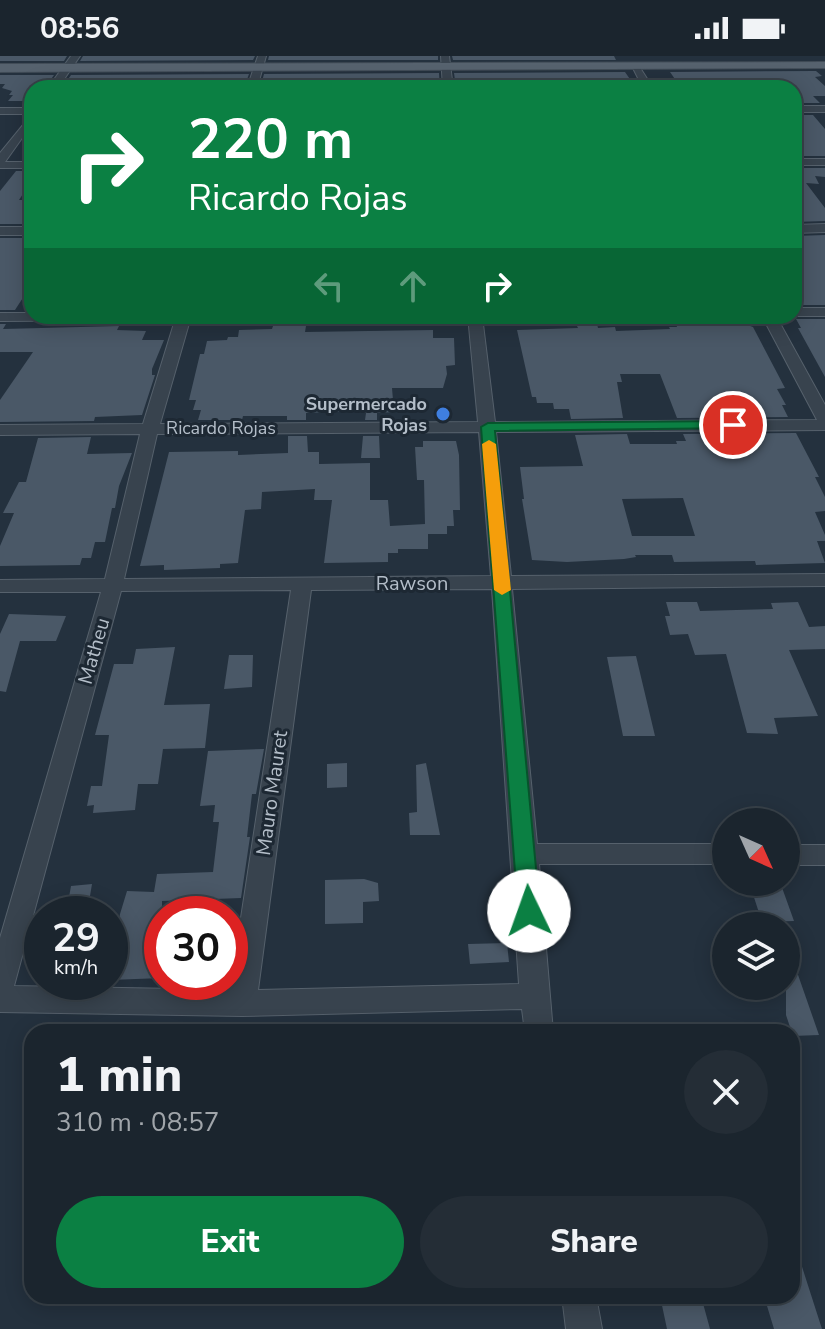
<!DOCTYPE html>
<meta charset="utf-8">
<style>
body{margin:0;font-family:"Nunito Sans",sans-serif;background:#242d36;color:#f1f3f6;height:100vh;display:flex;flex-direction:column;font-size:30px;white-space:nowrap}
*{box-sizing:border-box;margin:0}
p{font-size:26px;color:#a0a5aa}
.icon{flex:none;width:44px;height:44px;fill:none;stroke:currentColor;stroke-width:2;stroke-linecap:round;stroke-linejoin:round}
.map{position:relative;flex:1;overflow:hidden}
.sheet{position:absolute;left:24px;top:968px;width:776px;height:280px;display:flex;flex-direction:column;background:#1b252e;border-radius:24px;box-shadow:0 4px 20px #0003,0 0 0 2px #39424a}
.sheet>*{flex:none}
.top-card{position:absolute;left:24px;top:24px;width:778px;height:244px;border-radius:24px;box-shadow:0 4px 20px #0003,0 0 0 2px #39424a;background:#0b8043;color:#fff;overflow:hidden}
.needle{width:52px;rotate:135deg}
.fabs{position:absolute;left:712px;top:752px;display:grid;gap:16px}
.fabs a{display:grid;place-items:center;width:88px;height:88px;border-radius:50%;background:#1b252e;box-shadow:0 4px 20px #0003,0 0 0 2px #39424a;font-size:40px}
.speed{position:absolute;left:24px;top:840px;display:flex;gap:16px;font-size:40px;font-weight:700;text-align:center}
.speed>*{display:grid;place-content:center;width:104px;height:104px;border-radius:50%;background:#1b252e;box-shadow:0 4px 20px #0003,0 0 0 2px #39424a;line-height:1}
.speed small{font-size:20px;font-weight:400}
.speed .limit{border:12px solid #d22;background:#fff;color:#111}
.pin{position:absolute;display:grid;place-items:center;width:68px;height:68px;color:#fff;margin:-34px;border:4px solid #fff;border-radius:50%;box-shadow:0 2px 8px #0007}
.me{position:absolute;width:88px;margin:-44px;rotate:357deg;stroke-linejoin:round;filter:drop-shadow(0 0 6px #0008)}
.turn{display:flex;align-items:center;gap:28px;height:168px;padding:0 32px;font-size:36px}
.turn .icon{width:104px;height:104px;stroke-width:2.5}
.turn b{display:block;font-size:56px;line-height:68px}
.lanes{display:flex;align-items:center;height:76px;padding:0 32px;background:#0003;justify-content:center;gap:40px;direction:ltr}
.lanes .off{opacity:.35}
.round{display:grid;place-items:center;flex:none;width:84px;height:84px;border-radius:42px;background:#242d36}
.summary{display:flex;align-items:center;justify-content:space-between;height:136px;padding:0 32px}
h1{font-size:48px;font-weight:800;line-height:60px}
.button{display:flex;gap:16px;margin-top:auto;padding:16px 32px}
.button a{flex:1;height:92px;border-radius:48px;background:#0b8043;color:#fff;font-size:32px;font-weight:800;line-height:92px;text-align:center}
.button a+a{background:#242d36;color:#f1f3f6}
.status{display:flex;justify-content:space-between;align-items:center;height:56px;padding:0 40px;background:#1b252e;direction:ltr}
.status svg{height:22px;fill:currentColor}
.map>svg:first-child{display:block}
.building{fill:#4a5867;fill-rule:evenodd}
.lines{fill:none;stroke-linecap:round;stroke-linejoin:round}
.minor-casing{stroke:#56616c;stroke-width:2}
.major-casing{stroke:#414c57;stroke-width:2}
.minor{fill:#38434e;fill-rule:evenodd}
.major{fill:#56626e;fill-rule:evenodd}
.route{fill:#0b8043;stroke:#07532c;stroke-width:2}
.slow{fill:#f59e0b}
.shop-dot{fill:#3f7fe0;stroke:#1d2833;stroke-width:3}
.labels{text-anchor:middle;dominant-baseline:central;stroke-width:6;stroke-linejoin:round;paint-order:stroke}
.far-poi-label{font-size:18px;font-weight:bold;fill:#b4bec9;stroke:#1d2833;text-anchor:end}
.far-street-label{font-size:18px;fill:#b4bec9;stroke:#1d2833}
.street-label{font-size:20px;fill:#b4bec9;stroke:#1d2833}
</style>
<div class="status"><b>08:56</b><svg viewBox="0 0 49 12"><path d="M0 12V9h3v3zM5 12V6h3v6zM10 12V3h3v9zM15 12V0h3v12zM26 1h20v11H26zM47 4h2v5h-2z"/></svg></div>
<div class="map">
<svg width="825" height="1273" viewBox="0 0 825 1273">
<rect width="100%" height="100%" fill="#24313e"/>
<path class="building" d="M0,0H67L64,5H0Z
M83,0H255L253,4L80,5Z
M269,0H438V4H268Z
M452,0H614L616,4H453Z
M816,15L822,20L815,21L825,30V40H813L820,47H794V32L679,29L670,16Z
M625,16L632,26L560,29L559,23L554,22L512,23L516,31L468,32H456L454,17Z
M439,17L440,32H410V27H388V22L260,32L264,18Z
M249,18L244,32H62L71,19Z
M0,19H54L45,32H32V45H8L13,39H9L12,35L2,32L5,28H0Z
M794,59H813L825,73V100H794Z
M794,112H825V121L815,120L819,128L806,127L825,152V165L794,166V157H801L794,146Z
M16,115H32V124L19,144H32V168H0V135Z
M825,179V249H794V238H803L794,222V180Z
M0,182H32V237H26L15,254H0Z
M796,263H825V321L798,272H801Z
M742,267L753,271L785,332L777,333L786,349H782L788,361L677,362L660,318H620L622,326H617L623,362L571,363L569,353H554L553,347H537L536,341H532L517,274L578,272L577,270L597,268L598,272L615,271L616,275L670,273L669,271H677L676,268Z
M0,268H6L3,273L119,270L117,274L146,275L142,284H164L152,313V319H155L142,359L95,361L94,365L0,366V344L33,296H0Z
M273,270H306L305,276L433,274V282H454L455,309L446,310L447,318L443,332H392L394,356L377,357V364H365L366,357L354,355L306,357V364H287V360H243L242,364H198L201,354H193L196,344H189L200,298H204L207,285L227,284L228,281H238L239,274L272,273Z
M796,377L819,421H815L825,441V455L815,456L825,479V485H817L825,507L756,509L755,505L674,506L672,499H635L636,501L624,503L567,506L532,504L522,443H524L520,411L583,410L575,379L627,378L630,388H677L676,385H686L683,378ZM683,442L695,480H632L622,443Z
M288,380H307L308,396H319V408L370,407V444H388L390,470L425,468L424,424H417L415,391H423V385H456L459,399L460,454H453L454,470H447V478H428V493H398V497H388V506L324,507L332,444H314L315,433L262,436L261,453L245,454L238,507L220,508V512L164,514V509L140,510L169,396L238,395V399L288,397Z
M363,380H379L380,402H361Z
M91,381L87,398L132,397L119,430L115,452H112L105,486H95L91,502H82L80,509L0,510V490L14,457H3L19,426H26L38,382Z
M666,546H697L700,555L773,553L771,547L798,546L809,571L825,570V593L789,594L818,660L774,662L778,678L747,677L726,598L695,599L688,578L670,579L665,560H670Z
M9,558L66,560L56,585H20L6,636L0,635V578Z
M175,591L164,649L210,648L205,692L163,693L158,728H138L135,754L93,757L94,749L87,750L91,730H102L109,679H95L114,608H133L136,593Z
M229,599H253L252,631L224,633Z
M636,600L655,680H623L607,601Z
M264,693L256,738H252L247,781H250L241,842L162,845V922L110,924L120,858L127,835L154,836L157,818L213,816L219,766H213L215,749L200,750L208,695Z
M347,707V731L327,732V708Z
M426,707L440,779H410L409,757L417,756L416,709Z
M364,823L378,827L379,845L363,846V867L325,868V824Z
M749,826H780L794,865L762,866Z
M92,828L87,858H66L71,830Z
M507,887L509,906L470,908L468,888Z
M789,893L819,979L793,980L786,959V894Z
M796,1192L822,1273H774L764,1240H792V1193Z
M660,1240H701L710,1273H667Z"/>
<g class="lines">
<defs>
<path id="minor" d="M71,0H80L58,32H48Z
M258,0H266L257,32H247Z
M441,0H449L453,32H443Z
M637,7L653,32H643L632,10Z
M794,50H825V56H794Z
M0,52H32V68L5,106H32V112H0V97L32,58H0Z
M794,103H825V109H794Z
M825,168V176L794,177V169Z
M0,171H32V179H0Z
M794,252H825V260H793Z
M0,257H32V260H202L190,264L160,368L478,366L468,260H482L495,366L817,364L762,260H776L825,349V374L496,376L511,520L825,518V530L512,533L537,788H726V808H539L553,976H525L522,953L242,960L0,956V882L101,536H0V524L105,523L140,378L0,379V369L143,368L175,264L0,265ZM479,376L491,520L124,523L157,378ZM492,533L519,928L258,934L311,534ZM291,534L230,934L14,930L121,535Z
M786,789H825V809H786Z
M562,1240H596L602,1273H566Z"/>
<path id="major" d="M825,6V12L0,16V8Z"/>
</defs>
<use href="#minor" class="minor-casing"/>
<use href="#major" class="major-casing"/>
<use href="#minor" class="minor"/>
<use href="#major" class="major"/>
</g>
<path class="route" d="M733,365L738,366V372L495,375L540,855L537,862L529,864L521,862L518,855L481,371L488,367Z"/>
<path class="slow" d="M489,384L496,388L511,534L502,539L494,534L482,388Z"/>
<circle class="shop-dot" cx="443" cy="358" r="8"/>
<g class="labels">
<g class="far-poi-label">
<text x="427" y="348">Supermercado<tspan x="427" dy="21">Rojas</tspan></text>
</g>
<g class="far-street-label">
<text x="221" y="372">Ricardo Rojas</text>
</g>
<g class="street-label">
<text x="412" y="527">Rawson</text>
<text transform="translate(94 595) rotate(-74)">Matheu</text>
<text transform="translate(272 737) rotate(-82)">Mauro Mauret</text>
</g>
</g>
</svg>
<div class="fabs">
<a><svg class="needle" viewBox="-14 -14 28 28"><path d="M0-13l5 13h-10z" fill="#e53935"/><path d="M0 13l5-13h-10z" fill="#a0a5aa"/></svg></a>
<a><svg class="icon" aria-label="layers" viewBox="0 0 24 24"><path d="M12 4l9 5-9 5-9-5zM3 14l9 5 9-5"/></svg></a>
</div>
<div class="speed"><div>29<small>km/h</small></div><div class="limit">30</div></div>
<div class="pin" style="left:733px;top:369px;background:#d93025"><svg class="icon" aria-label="arrive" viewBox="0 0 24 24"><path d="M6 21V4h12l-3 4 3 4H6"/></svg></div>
<svg class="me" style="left:529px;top:855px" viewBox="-20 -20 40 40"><circle r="19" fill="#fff"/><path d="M0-13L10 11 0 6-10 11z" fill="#0b8043"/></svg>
<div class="top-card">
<div class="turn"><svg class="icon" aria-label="right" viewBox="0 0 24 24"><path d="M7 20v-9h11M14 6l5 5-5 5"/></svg><div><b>220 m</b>Ricardo Rojas</div></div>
<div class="lanes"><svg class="icon off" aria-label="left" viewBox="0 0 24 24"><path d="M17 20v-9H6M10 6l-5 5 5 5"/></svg><svg class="icon off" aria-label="ahead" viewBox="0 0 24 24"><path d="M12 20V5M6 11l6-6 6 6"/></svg><svg class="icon" aria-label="right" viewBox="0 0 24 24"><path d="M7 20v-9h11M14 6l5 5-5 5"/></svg></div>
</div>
<section class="sheet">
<div class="summary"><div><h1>1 min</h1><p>310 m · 08:57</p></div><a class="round"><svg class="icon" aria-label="close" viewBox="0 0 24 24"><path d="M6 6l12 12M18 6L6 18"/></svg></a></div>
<div class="button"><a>Exit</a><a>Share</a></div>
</section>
</div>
